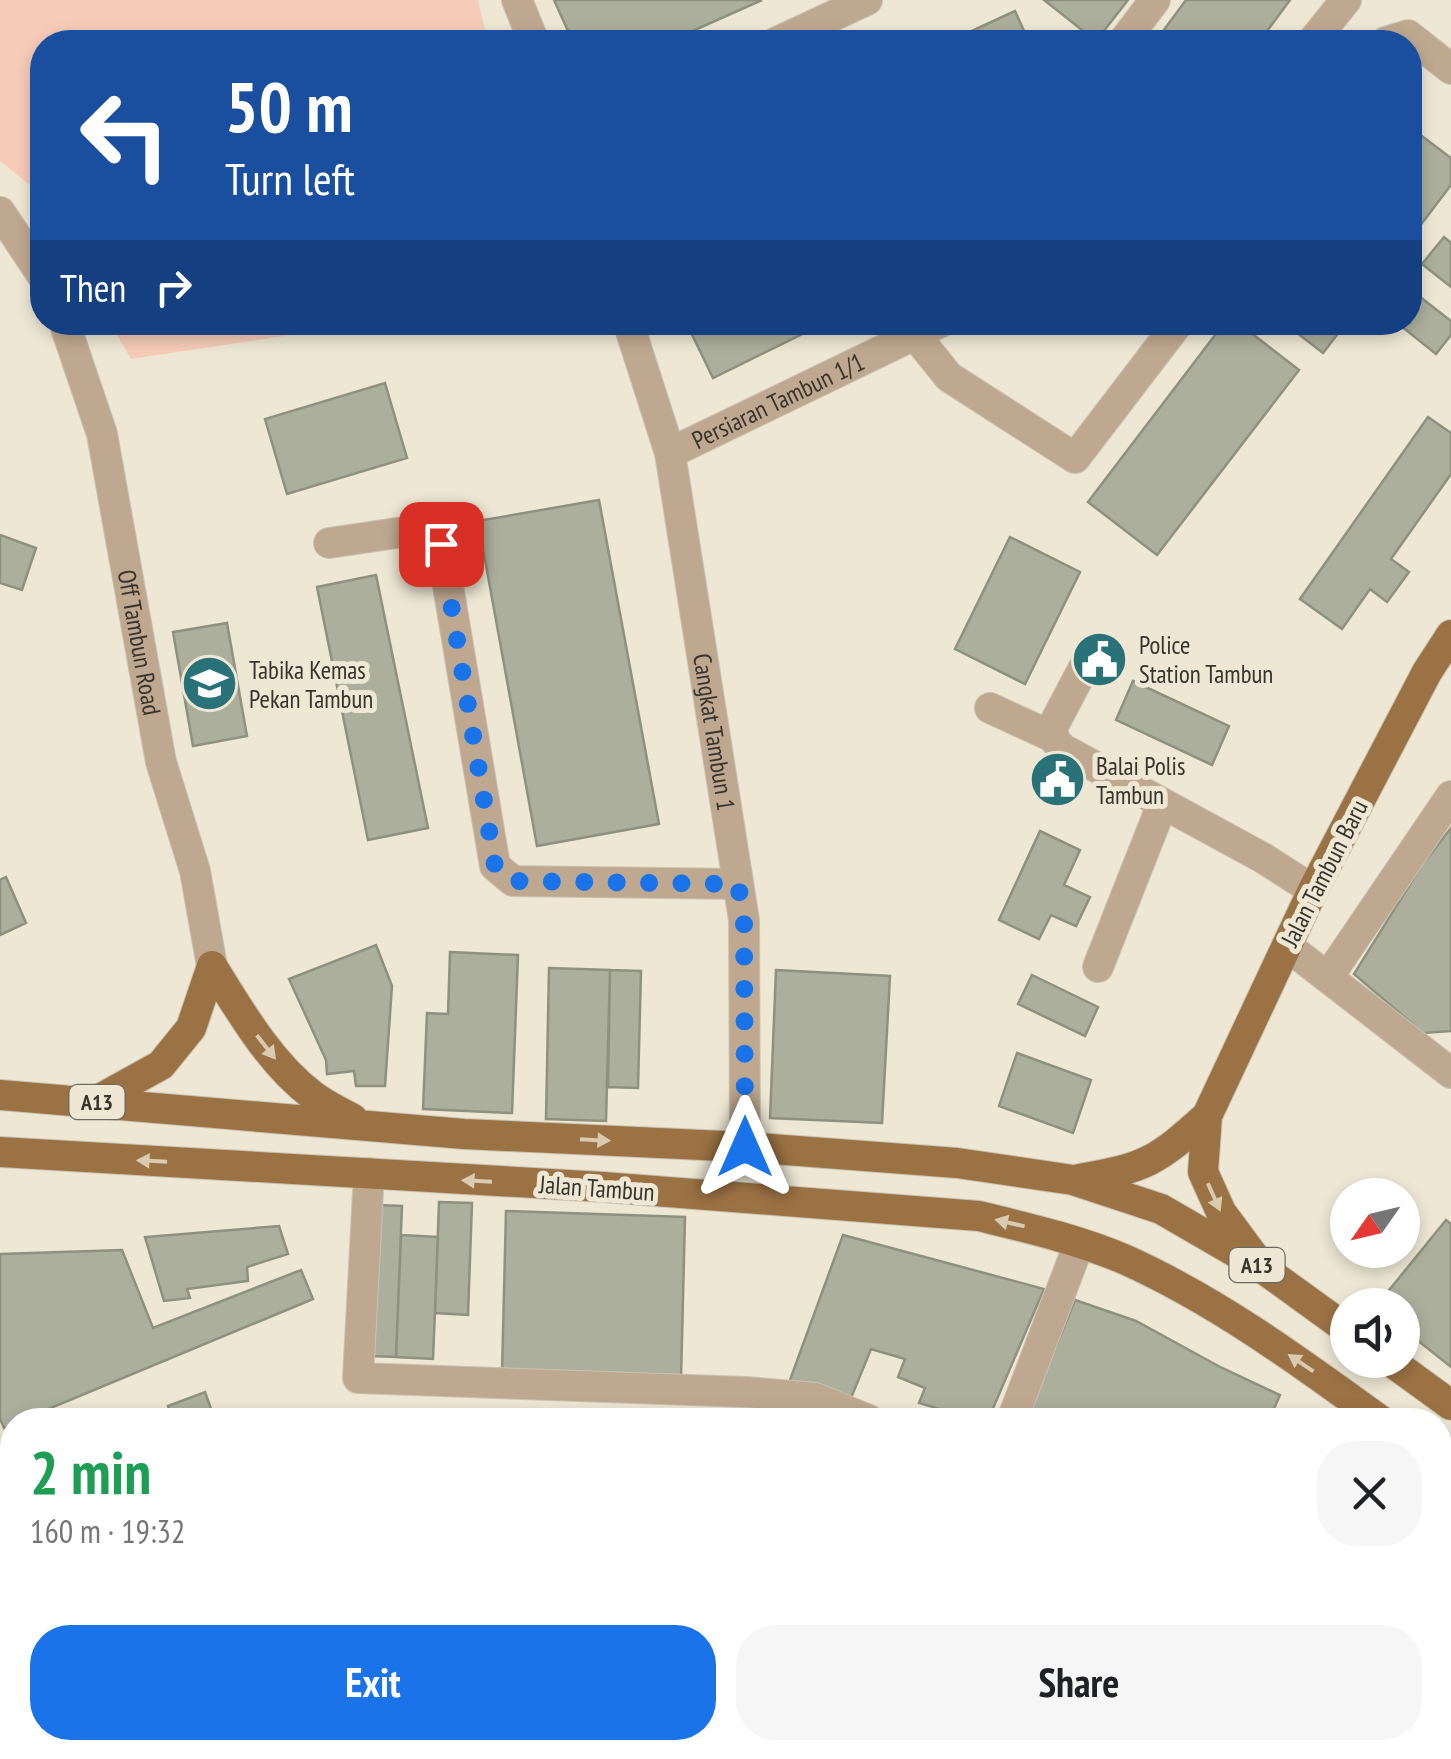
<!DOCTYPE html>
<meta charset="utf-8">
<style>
body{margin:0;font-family:"PT Sans Narrow",sans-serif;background:#f6f6f6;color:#202124;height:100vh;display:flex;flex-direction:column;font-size:38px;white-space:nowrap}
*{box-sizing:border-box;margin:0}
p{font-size:32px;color:#757577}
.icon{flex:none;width:55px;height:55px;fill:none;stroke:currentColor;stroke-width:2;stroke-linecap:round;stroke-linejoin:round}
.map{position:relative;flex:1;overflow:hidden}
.details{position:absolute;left:0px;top:1408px;width:1452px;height:352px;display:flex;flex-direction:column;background:#fff;border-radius:40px 40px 0 0;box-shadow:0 5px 15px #0003}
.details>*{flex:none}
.banner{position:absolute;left:30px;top:30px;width:1392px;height:305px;border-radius:40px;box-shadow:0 5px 15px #0003;background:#1a4fa0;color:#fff;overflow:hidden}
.needle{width:65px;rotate:236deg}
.tools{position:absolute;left:1330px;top:1178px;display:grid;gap:20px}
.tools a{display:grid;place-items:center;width:90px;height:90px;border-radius:50%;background:#fff;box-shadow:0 5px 15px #0003;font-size:50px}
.pin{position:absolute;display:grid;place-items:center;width:85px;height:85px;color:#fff;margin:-42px;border-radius:20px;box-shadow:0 5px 15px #0006}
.me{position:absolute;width:110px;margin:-55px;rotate:0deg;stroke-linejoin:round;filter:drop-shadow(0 0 8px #0008)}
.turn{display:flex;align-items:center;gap:35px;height:210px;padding:0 30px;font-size:45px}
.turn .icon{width:130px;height:130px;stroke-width:2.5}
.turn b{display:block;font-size:70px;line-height:85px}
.then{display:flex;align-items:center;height:95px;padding:0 30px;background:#0003;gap:20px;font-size:38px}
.round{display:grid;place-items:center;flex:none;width:105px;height:105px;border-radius:40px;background:#f6f6f6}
.summary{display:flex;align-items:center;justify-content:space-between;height:170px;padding:0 30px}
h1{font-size:60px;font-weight:700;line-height:75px;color:#1e9e55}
.button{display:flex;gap:20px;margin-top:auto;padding:20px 30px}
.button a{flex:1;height:115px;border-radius:40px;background:#1a73e8;color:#fff;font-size:40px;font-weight:700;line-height:115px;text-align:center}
.button a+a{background:#f6f6f6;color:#202124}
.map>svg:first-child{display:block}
.green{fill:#f6ccb9}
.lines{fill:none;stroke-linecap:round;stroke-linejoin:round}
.stream{stroke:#89a677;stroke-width:10}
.building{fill:#acaf9c;stroke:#8f917f;stroke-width:2.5}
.minor-casing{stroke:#c9c3b3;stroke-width:32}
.major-casing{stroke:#c9c3b3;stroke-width:32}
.minor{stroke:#bfa890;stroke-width:30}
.major{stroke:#9b7243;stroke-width:30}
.oneway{fill:#d9cab0}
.route{stroke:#1a73e8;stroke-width:18;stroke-dasharray:0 32.4}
.labels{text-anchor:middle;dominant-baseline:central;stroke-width:10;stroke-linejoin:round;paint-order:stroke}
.shield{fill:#eee7d4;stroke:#6e6a5f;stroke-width:2.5}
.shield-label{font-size:22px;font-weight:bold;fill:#37342d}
.street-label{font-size:25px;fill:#37342d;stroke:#eee7d4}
.poi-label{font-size:25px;fill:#37342d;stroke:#eee7d4;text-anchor:start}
</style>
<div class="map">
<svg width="1451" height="1759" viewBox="0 0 1451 1759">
<rect width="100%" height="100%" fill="#eee7d4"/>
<path class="green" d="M0,0H478L488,42H42V202L36,190L0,161Z
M110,323H370L131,359Z"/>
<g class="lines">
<path class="stream" d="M0,1592L12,1599
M265,1748L284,1759"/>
</g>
<path class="building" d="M554,0H762L668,42H573Z
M1044,0H1128L1096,41Z
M1186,0H1290L1259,42H1155Z
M1015,11L1029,42H948Z
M1410,127L1451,158V185L1410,239Z
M1444,237L1451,243V287L1422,264Z
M1410,289L1451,321V335L1436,354L1396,322H1410Z
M686,322H827L713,378Z
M1225,322H1237L1299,370L1157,555L1088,502Z
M1283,322H1347L1323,353Z
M385,383L407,458L287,494L265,419Z
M1428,417L1451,433V474L1391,559L1409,572L1387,602L1370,589L1342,629L1300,599Z
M599,500L659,824L537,846L478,521Z
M0,535L36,548L22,590L0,583Z
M1010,537L1080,572L1025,684L955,649Z
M376,575L428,828L368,840L317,587Z
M227,623L247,736L193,746L173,632Z
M1133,681L1229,726L1212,765L1116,720Z
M1451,828V1031L1423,1033L1354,974L1422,865Z
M1040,831L1080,850L1064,885L1090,897L1076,926L1051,915L1039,939L999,920Z
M6,877L26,923L0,935V880Z
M376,945L392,986L385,1086H356L354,1071L327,1074L326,1060L289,979Z
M450,952L518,955L512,1113L423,1109L427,1013L448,1014Z
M549,968L610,970L606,1121L546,1119Z
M610,970L641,971L638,1088L608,1087Z
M776,970L890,976L882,1123L770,1118Z
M1032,975L1098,1007L1085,1036L1018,1004Z
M1017,1053L1091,1080L1073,1133L999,1106Z
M439,1202L472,1203L468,1315L435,1313Z
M377,1205L402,1206L396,1357L371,1356Z
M506,1211L685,1217L681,1379L502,1373Z
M1446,1220L1451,1224V1367L1402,1328V1305H1377Z
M279,1226L288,1254L247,1267L248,1281L187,1289L190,1298L164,1301L145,1237Z
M401,1235L438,1237L433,1359L396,1357Z
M843,1235L1044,1289L988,1420H947L950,1412L919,1403L925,1388L898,1377L905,1359L871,1349L849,1403L790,1380Z
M122,1250L153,1328L301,1270L313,1299L22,1420H12V1424L4,1428L0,1419V1254Z
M1075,1300L1136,1321L1222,1368L1280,1395L1269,1420H1026Z
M205,1392L215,1420H173L168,1406Z
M597,1410L639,1411V1420H597Z
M247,1411L250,1420H224Z
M544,1411L579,1412V1420H544Z
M662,1411L707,1412V1420H662Z
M1451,1567V1735L1440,1726V1581Z"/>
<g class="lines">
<defs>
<g id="minor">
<path d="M517,0L534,42"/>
<path d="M777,42L867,0"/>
<path d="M1123,42L1155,0"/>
<path d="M1312,42L1346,0"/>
<path d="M1386,42L1408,35L1451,69"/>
<path d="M0,212L42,275"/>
<path id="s1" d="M64,322L102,434L161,762L195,871L212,966"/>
<path id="s2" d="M628,322L670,453L744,920L745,1147"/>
<path d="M915,335L949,377L1075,458L1179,322"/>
<path id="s3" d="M670,453L941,322"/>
<path d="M329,543L417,530L433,534L441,544L495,866L513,881L738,884"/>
<path d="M1091,654L1053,726V737L1061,748L1263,858L1313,890"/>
<path d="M990,708L1053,737"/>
<path d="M1287,946L1451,1073"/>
<path d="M1098,967L1162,805"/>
<path d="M1328,977L1451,796"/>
<path d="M369,1173L358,1378L746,1392L815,1398L869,1420"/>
<path d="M1012,1420L1079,1244"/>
<path d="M1440,1517L1451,1499"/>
<path d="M1293,1759V1748"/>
</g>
<path id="major" d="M212,966C240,1011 269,1062 312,1095C325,1105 340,1112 353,1119
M0,1095L464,1134L745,1147L957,1163L1073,1180L1161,1209L1261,1267L1348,1330
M96,1101L161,1065L191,1028L212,966
M0,1152L603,1187L979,1216C1028,1228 1080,1240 1126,1260C1217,1301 1300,1362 1380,1420
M1079,1179C1146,1168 1157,1161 1207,1116
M1255,1258L1221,1212L1203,1172L1207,1116L1313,890L1427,672L1451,635
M1389,1360L1451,1405
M1440,1463L1451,1471"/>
</defs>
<use href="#minor" class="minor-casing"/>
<use href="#major" class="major-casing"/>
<use href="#minor" class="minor"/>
<use href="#major" class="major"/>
</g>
<defs><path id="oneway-solid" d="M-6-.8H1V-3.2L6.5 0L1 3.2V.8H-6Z" transform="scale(2.5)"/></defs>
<g class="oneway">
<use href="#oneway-solid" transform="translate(266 1047) rotate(52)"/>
<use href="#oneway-solid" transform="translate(595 1140) rotate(3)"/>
<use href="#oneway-solid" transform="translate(152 1161) rotate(-177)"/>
<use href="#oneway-solid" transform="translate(477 1181) rotate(-177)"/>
<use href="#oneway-solid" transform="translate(1214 1197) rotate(66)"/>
<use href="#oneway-solid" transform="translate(1010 1223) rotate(-167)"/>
<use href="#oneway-solid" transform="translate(1301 1363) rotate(-146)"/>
</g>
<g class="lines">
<path class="route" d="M441,544L495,866L513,881L738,884L744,920L745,1147"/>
</g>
<defs>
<symbol id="civic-disc" viewBox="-11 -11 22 22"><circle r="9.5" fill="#297378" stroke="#eee7d4"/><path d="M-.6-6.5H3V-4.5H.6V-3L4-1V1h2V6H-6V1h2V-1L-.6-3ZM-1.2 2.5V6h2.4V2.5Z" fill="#fff"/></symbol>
<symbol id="school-disc" viewBox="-11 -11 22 22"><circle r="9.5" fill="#297378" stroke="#eee7d4"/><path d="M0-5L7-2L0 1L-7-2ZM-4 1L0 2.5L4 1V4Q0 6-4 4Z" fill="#fff"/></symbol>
</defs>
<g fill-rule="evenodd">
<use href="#civic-disc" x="1068" y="628" width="63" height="63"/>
<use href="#school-disc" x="178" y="652" width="63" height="63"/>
<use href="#civic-disc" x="1026" y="748" width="63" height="63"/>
</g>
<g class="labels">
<g class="shield">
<rect x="69.5" y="1085" width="55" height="34" rx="8"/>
<rect x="1229.5" y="1248" width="55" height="34" rx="8"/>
</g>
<g class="shield-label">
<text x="97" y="1102">A13</text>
<text x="1257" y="1265">A13</text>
</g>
<g class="street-label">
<text stroke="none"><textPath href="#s3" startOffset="120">Persiaran Tambun 1/1</textPath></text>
<text stroke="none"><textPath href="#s1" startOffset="330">Off Tambun Road</textPath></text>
<text stroke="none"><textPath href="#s2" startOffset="420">Cangkat Tambun 1</textPath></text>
<text transform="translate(1324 873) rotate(-63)">Jalan Tambun Baru</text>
<text transform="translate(597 1188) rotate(4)">Jalan Tambun</text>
</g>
<g class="poi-label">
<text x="1139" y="645">Police<tspan x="1139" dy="29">Station Tambun</tspan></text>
<text x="249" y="670">Tabika Kemas<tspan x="249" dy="29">Pekan Tambun</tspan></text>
<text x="1096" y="766">Balai Polis<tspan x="1096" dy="29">Tambun</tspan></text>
</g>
</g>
</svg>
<div class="tools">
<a><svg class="needle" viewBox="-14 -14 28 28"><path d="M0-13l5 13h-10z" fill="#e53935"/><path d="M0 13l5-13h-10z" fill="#757577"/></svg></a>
<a><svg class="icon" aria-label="sound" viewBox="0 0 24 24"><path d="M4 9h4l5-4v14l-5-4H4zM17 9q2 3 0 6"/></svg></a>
</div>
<div class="pin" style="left:441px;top:544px;background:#d93025"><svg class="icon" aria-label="arrive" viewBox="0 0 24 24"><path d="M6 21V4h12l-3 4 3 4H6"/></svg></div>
<svg class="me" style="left:745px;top:1147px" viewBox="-20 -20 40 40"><path d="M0-17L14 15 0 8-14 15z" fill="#1a73e8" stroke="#fff" stroke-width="4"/></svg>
<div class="banner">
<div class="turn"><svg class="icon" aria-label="left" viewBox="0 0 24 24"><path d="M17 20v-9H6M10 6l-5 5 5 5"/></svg><div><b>50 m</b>Turn left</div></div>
<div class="then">Then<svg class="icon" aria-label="right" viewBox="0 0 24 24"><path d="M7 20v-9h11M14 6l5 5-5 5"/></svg></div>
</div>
<section class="details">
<div class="summary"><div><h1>2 min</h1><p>160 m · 19:32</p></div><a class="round"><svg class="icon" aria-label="close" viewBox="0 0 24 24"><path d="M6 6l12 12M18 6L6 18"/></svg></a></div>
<div class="button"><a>Exit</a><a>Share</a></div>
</section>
</div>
